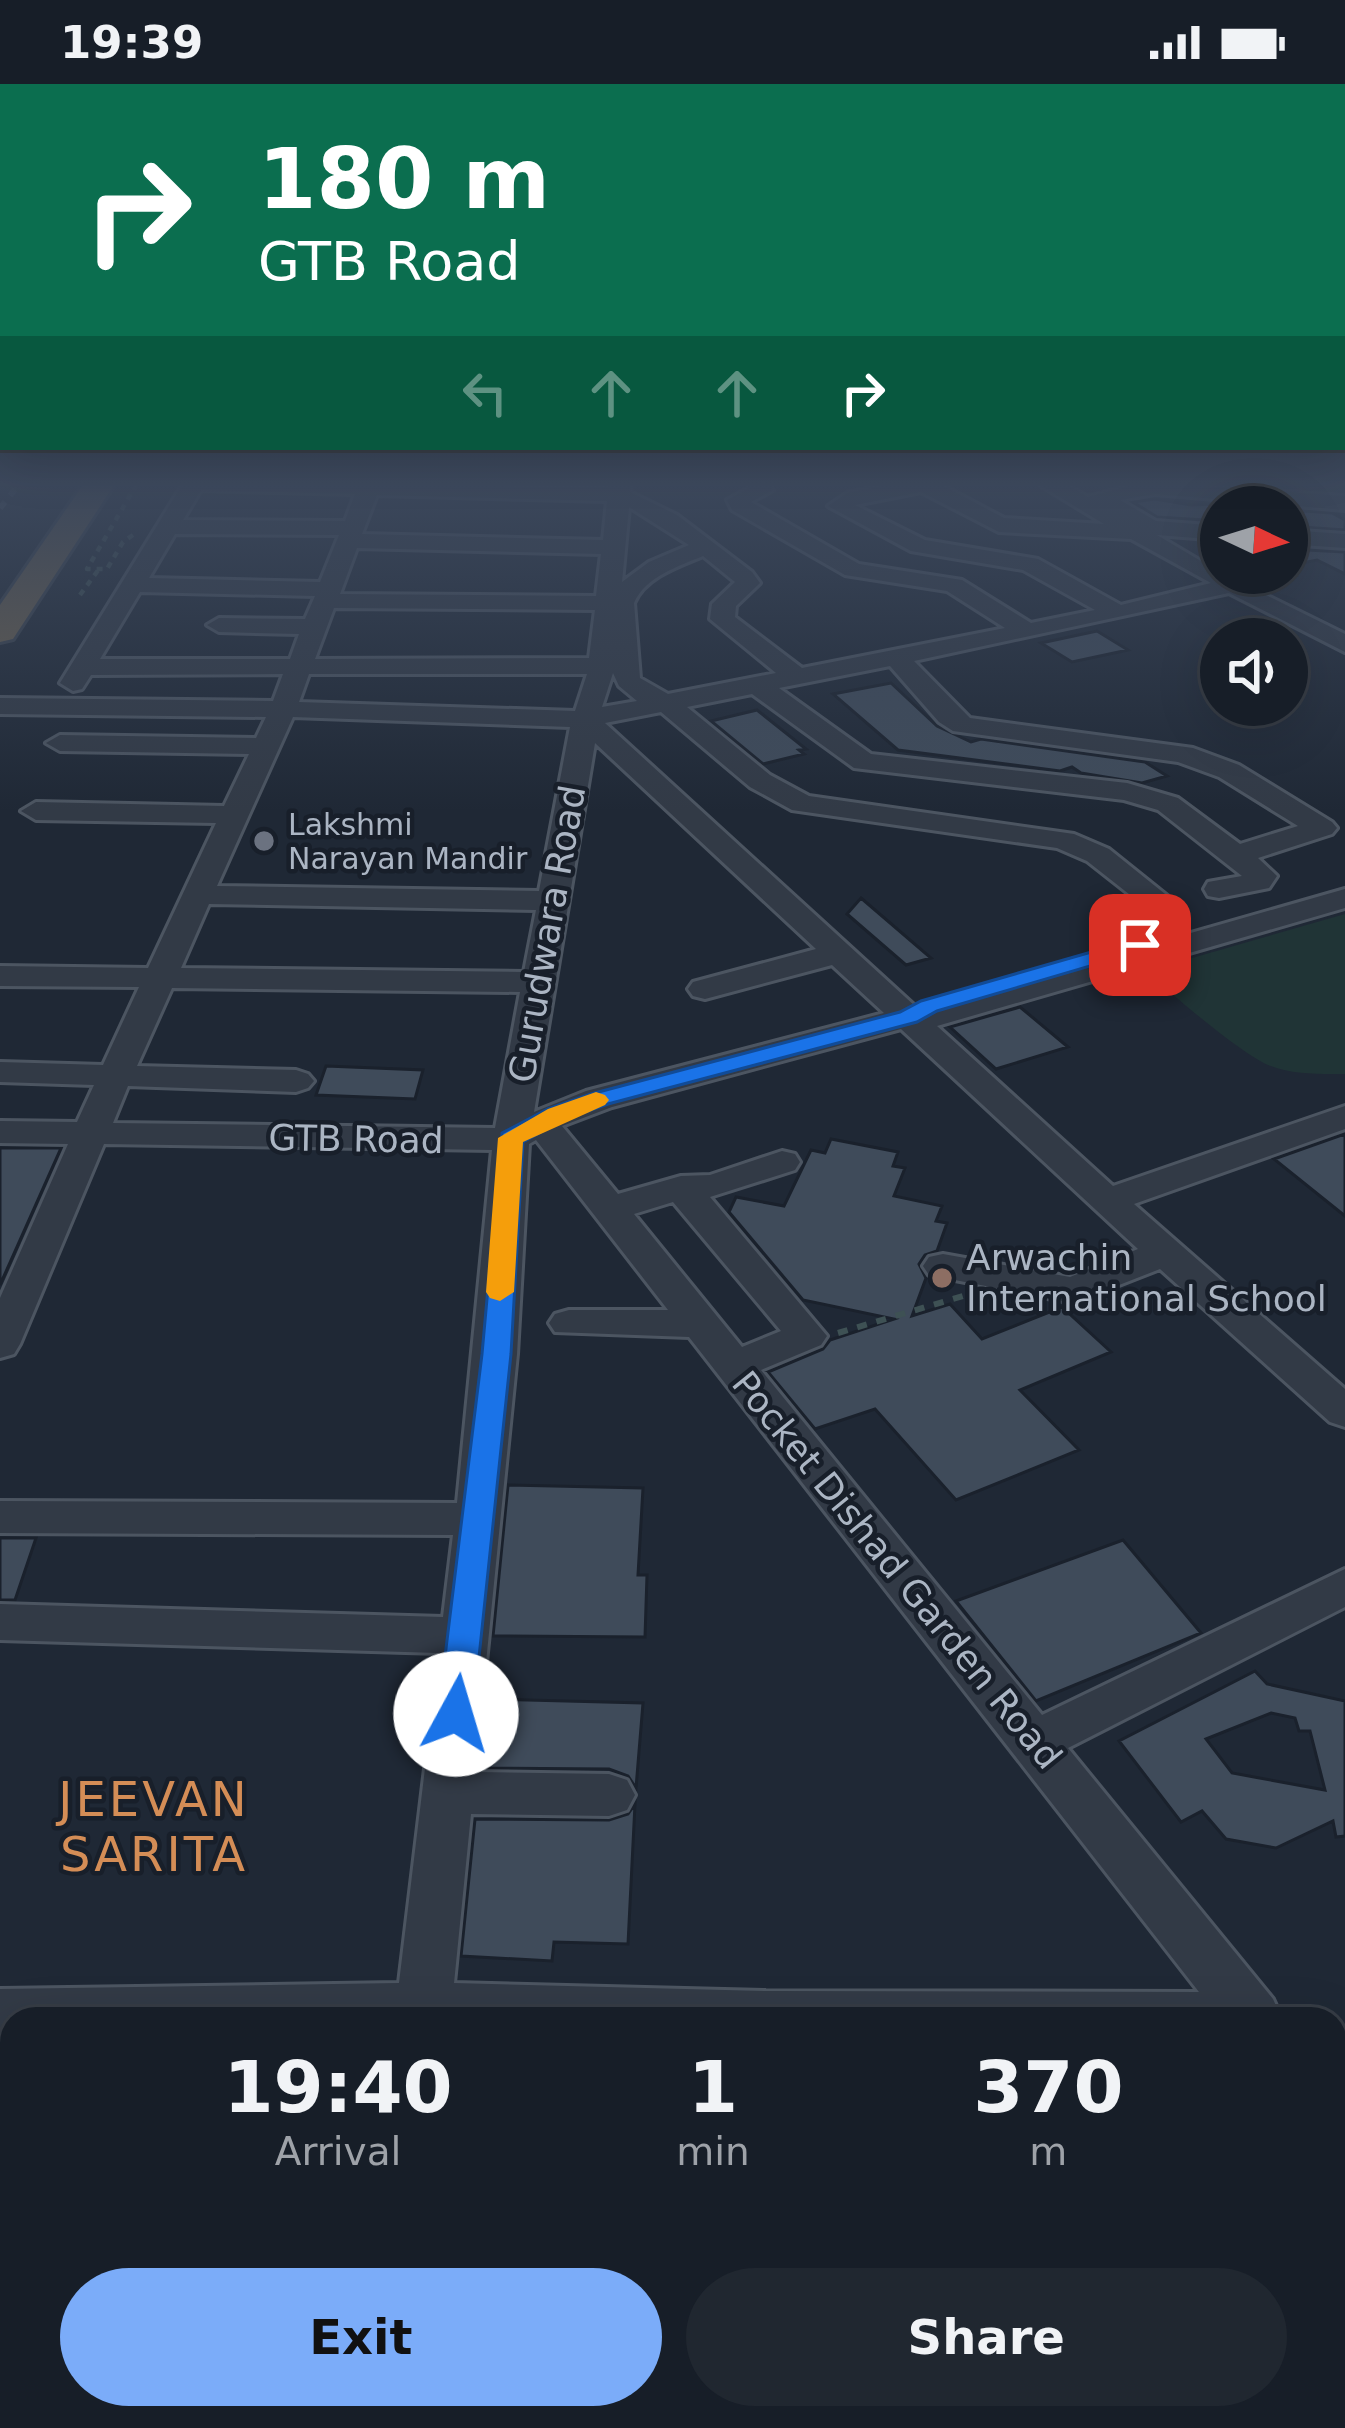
<!DOCTYPE html>
<style>
body{margin:0;font-family:"DejaVu Sans",sans-serif;background:#202730;color:#f1f3f6;height:100vh;display:flex;flex-direction:column;font-size:45px;white-space:nowrap}
*{box-sizing:border-box;margin:0}
p{font-size:39px;color:#9ea2a8}
.icon{flex:none;width:66px;height:66px;fill:none;stroke:currentColor;stroke-width:2;stroke-linecap:round;stroke-linejoin:round}
.map{position:relative;flex:1;overflow:hidden}
.drawer{position:absolute;left:0px;top:1923px;width:1347px;height:423px;display:flex;flex-direction:column;background:#171e28;border-radius:36px 36px 0 0;box-shadow:0 12px 48px #0002,0 0 0 3px #363c45}
.drawer>*{flex:none}
.banner{position:absolute;left:0px;top:0px;width:1347px;height:366px;box-shadow:0 12px 48px #0002,0 0 0 3px #363c45;background:#0b6e4f;color:#fff;overflow:hidden}
.needle{width:78px;rotate:94deg}
.tools{position:absolute;left:1200px;top:402px;display:grid;gap:24px}
.tools a{display:grid;place-items:center;width:108px;height:108px;border-radius:50%;background:#171e28;box-shadow:0 12px 48px #0002,0 0 0 3px #363c45;font-size:60px}
.pin{position:absolute;display:grid;place-items:center;width:102px;height:102px;color:#fff;margin:-51px;border-radius:24px;box-shadow:0 6px 18px #0006}
.me{position:absolute;width:132px;margin:-66px;rotate:6deg;stroke-linejoin:round;filter:drop-shadow(0 0 9px #0008)}
.turn{display:flex;align-items:center;gap:42px;height:252px;padding:0 60px;font-size:54px}
.turn .icon{width:156px;height:156px;stroke-width:2.5}
.turn b{display:block;font-size:84px;line-height:102px}
.lanes{display:flex;align-items:center;height:114px;padding:0 60px;background:#0003;justify-content:center;gap:60px;direction:ltr}
.lanes .off{opacity:.35}
.eta{display:flex;justify-content:space-evenly;align-items:center;height:204px;text-align:center}
.eta b{font-size:72px;font-weight:800;line-height:84px}
.button{display:flex;gap:24px;margin-top:auto;padding:24px 60px}
.button a{flex:1;height:138px;border-radius:72px;background:#7bacf9;color:#111;font-size:48px;font-weight:800;line-height:138px;text-align:center}
.button a+a{background:#202730;color:#f1f3f6}
.status{display:flex;justify-content:space-between;align-items:center;height:84px;padding:0 60px;background:#171e28;direction:ltr}
.status svg{height:33px;fill:currentColor}
.map>svg:first-child{display:block}
.green{fill:#203436}
.building{fill:#3f4b5a;stroke:#1a212c;stroke-width:3;fill-rule:evenodd}
.lines{fill:none;stroke-linecap:round;stroke-linejoin:round}
.minor-casing{stroke:#4c5561;stroke-width:6}
.highway-casing{stroke:#3a424d;stroke-width:6}
.path-far1{stroke:#3e5154;stroke-width:4.5;stroke-dasharray:6 6;stroke-linecap:butt}
.path{stroke:#3e5154;stroke-width:6;stroke-dasharray:10 10;stroke-linecap:butt}
.minor{fill:#323a46;fill-rule:evenodd}
.highway{fill:#6c614f;fill-rule:evenodd}
.rail{stroke:#545e6d;stroke-width:6;stroke-dasharray:8 8;stroke-linecap:butt}
.route{fill:#1a73e8;stroke:#114b97;stroke-width:3}
.slow{fill:#f59e0b}
.worship-dot{fill:#6b7280;stroke:#181f2a;stroke-width:4.5}
.education-dot{fill:#8d6e63;stroke:#181f2a;stroke-width:4.5}
.labels{text-anchor:middle;dominant-baseline:central;stroke-width:9;stroke-linejoin:round;paint-order:stroke}
.far-poi-label{font-size:30px;fill:#abb5c3;stroke:#181f2a;text-anchor:start}
.street-label{font-size:36px;fill:#abb5c3;stroke:#181f2a}
.poi-label{font-size:36px;fill:#abb5c3;stroke:#181f2a;text-anchor:start}
.near-neighbourhood-label{font-size:48px;letter-spacing:3px;fill:#d48d56;stroke:#181f2a}
</style>
<div class="status"><b>19:39</b><svg viewBox="0 0 49 12"><path d="M0 12V9h3v3zM5 12V6h3v6zM10 12V3h3v9zM15 12V0h3v12zM26 1h20v11H26zM47 4h2v5h-2z"/></svg></div>
<div class="map">
<svg width="1345" height="2344" viewBox="0 0 1345 2344">
<rect width="100%" height="100%" fill="#1f2835"/>
<path class="green" d="M1088,398H1345V422L1163,402L1108,409Z
M1345,830V990C1320,990 1292,991 1268,981C1242,970 1169,909 1147,887Z"/>
<path class="building" d="M1155,415L1191,421L1221,420V437L1157,433L1133,418Z
M1304,427L1332,429L1345,436V446L1287,442V430Z
M1287,465L1345,468V490L1317,476L1287,482Z
M1097,547L1128,566L1072,578L1041,559Z
M891,599L937,642L971,658L981,655L1145,678L1167,692L1142,699L1081,689L1072,683L1060,687L898,666L833,610Z
M757,626L806,665L799,666L804,670L763,680L711,637Z
M861,814L931,874L906,881L847,830Z
M1020,923L1068,963L996,985L950,943Z
M326,982L423,986L415,1015L316,1011Z
M1345,1050V1132L1274,1075Z
M831,1055L898,1068L893,1082L905,1084L894,1112L942,1122L936,1137L947,1139L937,1167L925,1171L919,1180L926,1194L912,1232L950,1220L982,1255L1062,1223L1111,1268L1020,1306L1079,1366L956,1416L875,1325L815,1345L768,1288L823,1265L830,1256L894,1235L803,1216L729,1128L736,1113L784,1122L811,1066L825,1069Z
M0,1064H61L0,1201Z
M508,1401L643,1404L638,1491H647L645,1553L493,1552Z
M0,1454H36L15,1516H0Z
M1123,1456L1201,1549L1036,1617L956,1517Z
M1255,1587L1267,1600L1345,1617V1752L1336,1753L1333,1737L1276,1764L1226,1755L1202,1727L1181,1738L1119,1657ZM1271,1629L1295,1634L1299,1647H1310L1325,1706L1232,1689L1206,1655Z
M487,1615L643,1619L636,1704L628,1692L609,1685L480,1684Z
M635,1720L628,1860L554,1858L552,1877L461,1872L475,1735L609,1736L628,1730Z"/>
<g class="lines">
<defs>
<path id="minor" d="M184,398L608,404L609,398H631L630,408L677,431L752,488L760,499L736,522L735,533L802,584L1005,544L947,507L845,491L732,426L727,416L749,404L746,398H768L773,406L751,418L859,480L962,496L1031,539L1095,526L1023,486L911,467L828,422L847,409L903,398H936L1004,434L1104,440L1035,398H1062L1088,413L1144,398L1345,412V426L1155,410L1120,416L1156,437L1221,442V456L1157,451L1221,489L1345,550V568L1229,509L914,577L970,634L1193,664L1239,681L1332,738L1337,744L1332,750L1258,774L1277,792L1269,804L1219,814L1208,812L1204,805L1208,798L1242,792L1158,726L1124,716L854,684L752,610L687,623L770,691L809,712L1074,750L1109,765L1175,818L1159,827L1148,825L1087,777L1057,764L792,726L750,703L661,628L605,639L916,923L935,922L1345,805V824L937,942L1113,1102L1345,1022V1045L1134,1120L1345,1305V1343L1330,1338L1160,1185L1073,1219L929,1191L923,1182L929,1173L943,1170L1070,1193L1138,1165L901,945L612,1023L562,1042L618,1110L681,1092L710,1091L782,1067L795,1070L800,1078L795,1086L710,1113L827,1252L821,1261L761,1286L1042,1631L1345,1485V1523L1068,1664L1273,1915L1282,1935H12V1955H0V1905L399,1899L439,1569L0,1556V1520L443,1533L453,1451L0,1449V1417L457,1419L492,1066L104,1060L20,1260L14,1270L0,1274V1214L68,1060L0,1059V1037L77,1038L94,1001L0,998V978L103,981L139,903L0,902V882L148,884L216,739L36,736L21,727L36,718L224,722L249,670L60,667L46,659L60,651L256,654L266,633L0,630V614L273,617L283,590L91,591L82,605L73,607L60,599ZM201,406L355,410L345,437L183,436ZM921,408L999,448L1131,455L1211,499L1121,521L1038,475L925,456L855,421ZM377,411L607,417L603,456L362,450ZM629,423L689,461L649,478L622,498ZM175,450L339,451L320,498L149,494ZM357,464L601,470L596,512L340,510ZM703,472L735,498L712,520L710,535L776,589L668,610L640,594L634,519C645,493 679,482 703,472ZM140,508L315,512L305,535L219,534L207,541L219,548L299,550L290,575H100ZM334,524L595,526L589,574L315,575ZM890,582L939,638L953,647L1178,678L1219,693L1298,742L1240,760L1178,714L1127,699L871,670L779,604ZM613,589L619,602L637,617L602,623ZM309,590H587L575,627L299,618ZM293,633L570,643L539,807L217,802ZM595,659L816,865L693,898L688,905L693,912L705,915L832,881L884,929L586,1007L534,1028ZM209,820L536,826L524,888L181,884ZM172,904L520,908L495,1044L113,1039L128,1002L296,1008L308,1004L314,997L308,990L296,986L137,982ZM536,1056L668,1226H569L555,1230L549,1239L555,1248L689,1253L1199,1908L766,1907L454,1899L471,1730L609,1732L627,1726L635,1711L627,1696L609,1690L475,1688L517,1270L529,1060ZM673,1118L781,1247L742,1263L634,1130Z
M1287,446L1345,450V464L1287,460Z
M1335,2008L1345,2012V2076L1335,2072Z
M12,2178V2281L0,2286V2183Z
M0,2291H12V2334H40L36,2344H0Z
M146,2334H370L374,2344H151Z
M381,2334H569L564,2344H377Z
M717,2334H783V2344H717Z
M1046,2334H1112V2344H1046Z"/>
<path id="highway" d="M85,398H116L13,555L0,558V521Z"/>
</defs>
<use href="#minor" class="minor-casing"/>
<use href="#highway" class="highway-casing"/>
<path class="path-far1" d="M133,451L123,458L107,485H87L138,398
M80,511L99,485"/>
<path class="path" d="M838,1249L963,1212"/>
<use href="#minor" class="minor"/>
<use href="#highway" class="highway"/>
<path class="rail" d="M0,424L21,398"/>
</g>
<linearGradient id="sky" x2="0" y2="1"><stop stop-color="#11161d"/><stop offset="0.55" stop-color="#3c485c"/><stop offset="1" stop-color="#3c485c" stop-opacity="0"/></linearGradient>
<rect width="1345" height="727" fill="url(#sky)"/>
<path class="route" d="M1140,854L1148,856V865L937,927L917,938L608,1020L565,1035L523,1058L511,1270L473,1630L468,1640L456,1644L444,1640L438,1630L482,1270L502,1049L548,1025L591,1010L900,928L921,917Z"/>
<path class="slow" d="M596,1008L605,1011L609,1016L605,1021L523,1058L514,1208L500,1217L490,1214L486,1208L498,1054L548,1025Z"/>
<circle class="worship-dot" cx="264" cy="757" r="12"/>
<circle class="education-dot" cx="942" cy="1194" r="12"/>
<g class="labels">
<g class="far-poi-label">
<text x="288" y="740">Lakshmi<tspan x="288" dy="34">Narayan Mandir</tspan></text>
</g>
<g class="street-label">
<text transform="translate(547 850) rotate(-80)">Gurudwara Road</text>
<text transform="translate(356 1055) rotate(1)">GTB Road</text>
<text transform="translate(897 1486) rotate(51)">Pocket Dishad Garden Road</text>
</g>
<g class="poi-label">
<text x="966" y="1173">Arwachin<tspan x="966" dy="41">International School</tspan></text>
</g>
<g class="near-neighbourhood-label">
<text x="154" y="1715">JEEVAN<tspan x="154" dy="55">SARITA</tspan></text>
</g>
</g>
</svg>
<div class="tools">
<a><svg class="needle" viewBox="-14 -14 28 28"><path d="M0-13l5 13h-10z" fill="#e53935"/><path d="M0 13l5-13h-10z" fill="#9ea2a8"/></svg></a>
<a><svg class="icon" aria-label="sound" viewBox="0 0 24 24"><path d="M4 9h4l5-4v14l-5-4H4zM17 9q2 3 0 6"/></svg></a>
</div>
<div class="pin" style="left:1140px;top:861px;background:#d93025"><svg class="icon" aria-label="arrive" viewBox="0 0 24 24"><path d="M6 21V4h12l-3 4 3 4H6"/></svg></div>
<svg class="me" style="left:456px;top:1630px" viewBox="-20 -20 40 40"><circle r="19" fill="#fff"/><path d="M0-13L10 11 0 6-10 11z" fill="#1a73e8"/></svg>
<div class="banner">
<div class="turn"><svg class="icon" aria-label="right" viewBox="0 0 24 24"><path d="M7 20v-9h11M14 6l5 5-5 5"/></svg><div><b>180 m</b>GTB Road</div></div>
<div class="lanes"><svg class="icon off" aria-label="left" viewBox="0 0 24 24"><path d="M17 20v-9H6M10 6l-5 5 5 5"/></svg><svg class="icon off" aria-label="ahead" viewBox="0 0 24 24"><path d="M12 20V5M6 11l6-6 6 6"/></svg><svg class="icon off" aria-label="ahead" viewBox="0 0 24 24"><path d="M12 20V5M6 11l6-6 6 6"/></svg><svg class="icon" aria-label="right" viewBox="0 0 24 24"><path d="M7 20v-9h11M14 6l5 5-5 5"/></svg></div>
</div>
<section class="drawer">
<div class="eta">
<div><b>19:40</b><p>Arrival</p></div>
<div><b>1</b><p>min</p></div>
<div><b>370</b><p>m</p></div>
</div>
<div class="button"><a>Exit</a><a>Share</a></div>
</section>
</div>
